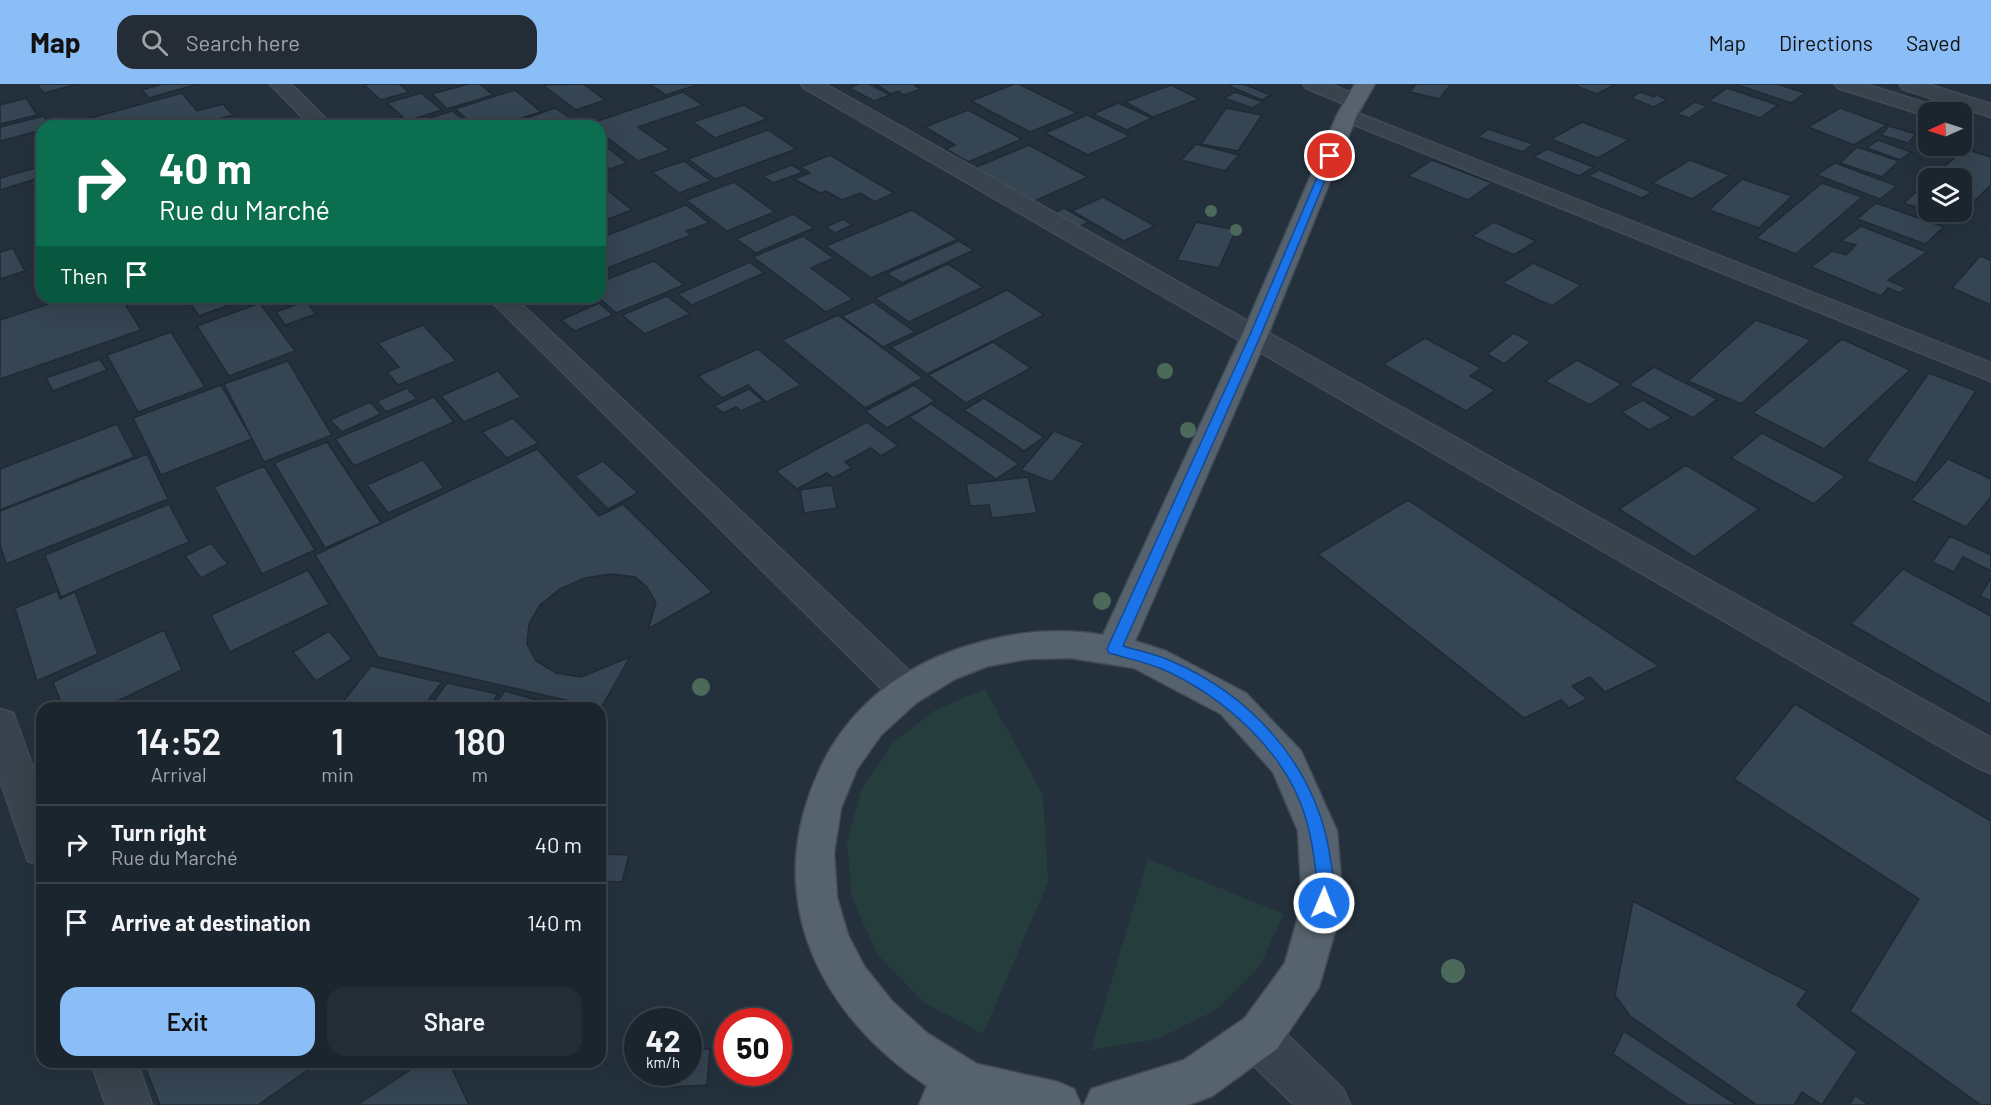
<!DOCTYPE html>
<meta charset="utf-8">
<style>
body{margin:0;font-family:Barlow,sans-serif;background:#242d36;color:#f1f3f6;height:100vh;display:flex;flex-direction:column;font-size:22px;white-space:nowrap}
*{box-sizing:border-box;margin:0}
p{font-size:20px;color:#a0a5aa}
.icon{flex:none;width:33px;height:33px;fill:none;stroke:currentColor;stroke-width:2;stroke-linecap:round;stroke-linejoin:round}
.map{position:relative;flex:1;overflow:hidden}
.details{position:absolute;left:36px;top:618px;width:570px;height:366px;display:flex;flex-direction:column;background:#1b252e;border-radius:18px;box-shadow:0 6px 24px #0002,0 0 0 2px #39424a}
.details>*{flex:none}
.banner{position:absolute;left:36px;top:36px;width:570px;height:183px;border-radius:18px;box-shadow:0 6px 24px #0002,0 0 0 2px #39424a;background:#0b6e4f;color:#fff;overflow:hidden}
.needle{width:39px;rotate:267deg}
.controls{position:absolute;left:1918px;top:18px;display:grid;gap:12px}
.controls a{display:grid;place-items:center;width:54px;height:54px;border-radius:12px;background:#1b252e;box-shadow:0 6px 24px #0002,0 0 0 2px #39424a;font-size:30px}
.speed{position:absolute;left:624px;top:924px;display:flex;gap:12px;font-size:30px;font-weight:700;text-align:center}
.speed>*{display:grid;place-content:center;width:78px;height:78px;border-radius:50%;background:#1b252e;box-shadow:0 6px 24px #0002,0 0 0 2px #39424a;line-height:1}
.speed small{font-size:15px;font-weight:400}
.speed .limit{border:9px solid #d22;background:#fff;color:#111}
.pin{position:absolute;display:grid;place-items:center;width:51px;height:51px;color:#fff;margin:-26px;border:3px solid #fff;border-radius:50%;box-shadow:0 2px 6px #0007}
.me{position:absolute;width:66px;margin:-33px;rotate:1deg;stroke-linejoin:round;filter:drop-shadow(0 0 4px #0008)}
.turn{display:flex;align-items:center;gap:21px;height:126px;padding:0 24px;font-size:27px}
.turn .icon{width:78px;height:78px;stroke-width:2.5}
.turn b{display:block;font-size:42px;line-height:51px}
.then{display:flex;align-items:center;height:57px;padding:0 24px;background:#0003;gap:12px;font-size:22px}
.eta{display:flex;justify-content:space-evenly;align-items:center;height:102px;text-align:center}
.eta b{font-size:36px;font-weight:600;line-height:42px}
.cta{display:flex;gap:12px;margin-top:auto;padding:12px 24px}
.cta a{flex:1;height:69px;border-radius:18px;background:#8bbdf6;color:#111;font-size:24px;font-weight:600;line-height:69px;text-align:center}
.cta a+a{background:#242d36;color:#f1f3f6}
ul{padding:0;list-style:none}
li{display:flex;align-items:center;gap:18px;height:78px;padding:0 24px;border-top:2px solid #39424a}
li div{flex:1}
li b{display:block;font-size:22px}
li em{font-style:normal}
header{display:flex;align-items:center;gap:36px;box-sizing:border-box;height:84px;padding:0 30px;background:#8bbdf6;color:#111}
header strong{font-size:28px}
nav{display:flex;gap:33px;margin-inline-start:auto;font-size:21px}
.search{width:420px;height:54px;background:#242d36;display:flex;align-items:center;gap:15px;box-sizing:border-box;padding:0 21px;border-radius:18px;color:#a0a5aa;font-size:22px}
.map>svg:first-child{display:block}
.green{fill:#263d3e}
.building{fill:#364553;stroke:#1f2a34;stroke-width:1.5}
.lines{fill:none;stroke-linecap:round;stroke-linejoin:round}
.minor-casing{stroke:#414c56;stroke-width:3}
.major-casing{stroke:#414c56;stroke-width:3}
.minor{fill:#38434d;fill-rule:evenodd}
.major{fill:#56626d;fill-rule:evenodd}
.tree{fill:#4b6a5a}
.route{fill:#1a73e8;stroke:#114b97;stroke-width:1.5}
</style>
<header>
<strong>Map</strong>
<div class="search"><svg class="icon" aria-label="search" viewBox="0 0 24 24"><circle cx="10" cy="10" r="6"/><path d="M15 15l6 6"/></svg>Search here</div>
<nav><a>Map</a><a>Directions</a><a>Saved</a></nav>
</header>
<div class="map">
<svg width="1991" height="1021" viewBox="0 0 1991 1021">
<rect width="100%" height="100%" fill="#24313d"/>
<path class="green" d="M985,605L1043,711L1048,798L983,950L923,918L878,871L852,815L847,758L862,704L893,659L935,626Z
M1148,775L1284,830L1259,883L1216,926L1158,955L1091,966Z"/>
<path class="building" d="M37,0H78L44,9Z
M162,0H198L149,14L142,6Z
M369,0H399L409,8L381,16L364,1Z
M468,0H480L493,11L447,25L432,10Z
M583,0L605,16L576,26L543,1Z
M654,0H700L666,11L651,1Z
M859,0H869L890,11L874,17L849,4Z
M876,0H921L915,2L921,5L904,11L898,7L891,10Z
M1014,0H1019L1077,29L1030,48L971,17Z
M1233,0H1243L1271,11L1262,16L1229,2Z
M1416,0H1451L1439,15L1410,8Z
M1579,0H1616L1597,10L1576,2Z
M1735,0H1777L1805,9L1791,19Z
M1171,1L1199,15L1153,33L1125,18Z
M1727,4L1778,21L1760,34L1709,17Z
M515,6L541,28L496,42H476L455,25Z
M683,8L703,21L638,43L670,66L638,77L600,48V42L589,40Z
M1235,8L1263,18L1252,24L1224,14Z
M1640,8L1654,13L1657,11L1667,16L1654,23L1631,14Z
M182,9L197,27L223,20L233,31L192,42H61Z
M421,9L442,26L407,37L387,19Z
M26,14L37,31L0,40V21Z
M1695,18L1707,22L1689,34L1677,30Z
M1118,19L1152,34L1127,46L1093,30Z
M744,21L767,35L715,54L693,38Z
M555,24L573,36L557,42H521L516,38Z
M1226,24L1262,31L1238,67L1201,60Z
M1840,24L1887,41L1854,61L1808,43Z
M968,26L1022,55L968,78L946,65L955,61L925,43Z
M452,27L467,39L457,42H404Z
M1087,31L1130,52L1088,71L1045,49Z
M44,32L51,42H42V46L0,57V43Z
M1582,38L1629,56L1598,74L1551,55Z
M1889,42L1916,50L1908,59L1881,51Z
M1488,45L1533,60L1523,68L1478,53Z
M768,46L796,65L715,95L688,75Z
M1878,56L1911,68L1900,76L1867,64Z
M600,58L627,79L610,85L600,77Z
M1196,60L1239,71L1225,87L1181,76Z
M1029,61L1088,93L1028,120L969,86Z
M1857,63L1899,77L1882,93L1840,79Z
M1547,65L1594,83L1579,92L1533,73Z
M1965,65L1991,73V101L1953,137L1904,119L1929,96V128H1962V94H1931Z
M830,71L894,109L875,118L860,109L842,116L826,107L820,109L794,95L810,89L801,83Z
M1432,76L1492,99L1468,116L1408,92Z
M1690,76L1730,91L1692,115L1652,99Z
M684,77L711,97L679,109L652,88Z
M1835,79L1897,102L1880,115L1817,91Z
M792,81L803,88L773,99L763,92Z
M42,82V93L0,106V94Z
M1599,86L1652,108L1642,114L1588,92Z
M42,95V117L31,98Z
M1742,95L1792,112L1759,144L1709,126Z
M734,98L775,128L727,147L686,116Z
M1822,99L1862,113L1796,170L1756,154Z
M602,102L632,126L600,138V103Z
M1103,113L1155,142L1124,157L1072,127Z
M1876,119L1944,143L1925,160L1857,135Z
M686,121L709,139L686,147L691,151L600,187V154Z
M1064,124L1089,138L1070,147L1045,133Z
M912,126L958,155L871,194L826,162Z
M793,130L814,144L756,169L736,155Z
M843,135L852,141L835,149L826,143Z
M1196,138L1236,146L1219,184L1177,176Z
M1494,138L1536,157L1514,171L1472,152Z
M1861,142L1927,168L1888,196L1906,204L1900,209L1888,204L1881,212L1811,183L1832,167L1846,171L1856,161L1841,157Z
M803,152L834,174L811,184L853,215L826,228L753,173Z
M959,157L974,166L902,199L887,189Z
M13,164L25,187L0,195V168Z
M1980,172L1991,176V221L1952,204Z
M654,177L684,201L616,229L599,214L585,220L578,213H600V198Z
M750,178L764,189L692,221L678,210Z
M1533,179L1581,201L1552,222L1503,199Z
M948,180L983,203L909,238L875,214Z
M1007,206L1044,231L927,290L891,263Z
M667,212L690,230L645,250L622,231Z
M70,213H121L141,246L0,295V236Z
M186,213H251L199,232Z
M275,213H301L281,220Z
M306,217L316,230L285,241L276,228Z
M873,218L915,248L883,263L842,232Z
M260,219L295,267L229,292L197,242Z
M599,219L613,231L575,247L561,236Z
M838,231L923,294L865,324L782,256Z
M1756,236L1811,256L1741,320L1688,297Z
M423,241L456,277L398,301L387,288L399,283L378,259Z
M171,248L205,303L138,328L107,271Z
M1514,249L1531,258L1504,280L1487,270Z
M1425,254L1481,284L1470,292L1495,306L1466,327L1383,280Z
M1842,255L1910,286L1824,365L1753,329Z
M993,258L1031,284L966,319L928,291Z
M758,265L801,301L766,318L748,301L722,314L698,292Z
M100,275L107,286L53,307L46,294Z
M1577,276L1622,300L1590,321L1545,297Z
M288,277L332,351L264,378L224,300Z
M1654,283L1717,315L1693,334L1629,301Z
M498,287L521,313L464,338L441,312Z
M1929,289L1976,307L1916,399L1866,377Z
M221,301L252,355L161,391L133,334Z
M914,301L935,317L887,344L865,327Z
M407,304L417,315L386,328L377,317Z
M749,305L763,317L741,327L736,323L723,329L714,322Z
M434,313L454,338L354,382L335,355Z
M984,314L1044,353L1024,367L964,326Z
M1643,316L1672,334L1649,346L1621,328Z
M370,318L381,330L342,348L330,336Z
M931,320L1019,380L996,395L909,333Z
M513,334L538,359L507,374L482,348Z
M867,338L898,362L881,372L871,364L845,378L852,384L833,394L827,389L797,405L776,387Z
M117,340L134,373L0,426V385Z
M1054,347L1084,359L1052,398L1021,386Z
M1762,349L1845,392L1814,420L1731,374Z
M327,358L381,439L325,464L274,379Z
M537,365L599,432L623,420L712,508L648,545L656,519L647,503L635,493L611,490L585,494L560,505L540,521L529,540L527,560L536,577L556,589L581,593L630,573L600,626V624L378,573L315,471Z
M147,370L168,415L6,480L0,460V427Z
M1948,375L1991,395V413L1966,443L1911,416Z
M423,376L444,404L388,429L367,401Z
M603,377L638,409L608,425L575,392Z
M1686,381L1759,425L1694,473L1619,425Z
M264,382L315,466L262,490L214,403Z
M1028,393L1037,429L992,434L989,421L970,422L966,400Z
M832,401L837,424L804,429L800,406Z
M1408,416L1659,582L1605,608L1590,593L1572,602L1587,615L1569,624L1561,616L1524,634L1318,470Z
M169,420L189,458L61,513L45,471Z
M1950,452L1991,471V487L1963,473L1954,488L1932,478Z
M211,459L228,480L201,494L185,472Z
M1903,485L1991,532V621L1851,540Z
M308,486L329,520L230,568L211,531Z
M1991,494V517L1980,512Z
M57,507L60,515L75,508L98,570L37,597L15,524Z
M164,546L182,586L103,624H63L53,598Z
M329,547L352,575L316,597L293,568Z
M371,582L431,596L442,598L422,624H338Z
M447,599L498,610L489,624H429Z
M505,607L565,624H492Z
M1795,620L1991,737V1021H1981L1850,927L1919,815L1734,695Z
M600,770L629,771L622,798L600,797Z
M1633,817L1807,907L1797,921L1857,968L1822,1021L1802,1008L1794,1021H1757L1630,932L1615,911Z
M1624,947L1737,1021H1688L1613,970Z
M710,965L707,1001L673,1003L675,988H688V966Z
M143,978H319L258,1021H160Z
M422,978H449L469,1021H357Z
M1855,1011L1869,1021H1849Z"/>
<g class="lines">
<defs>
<path id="minor" d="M270,0H291L333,42H311Z
M801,0H825L1991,654V689L1978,684L804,4Z
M1303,0H1330L1361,13L1364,17L1361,21H1347L1306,4Z
M1835,0H1865L1941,24L1944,28H1929V33L1927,32L1838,4Z
M1927,0L1991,20V33L1903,5L1900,1Z
M1347,25L1991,279V297L1340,35L1337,31L1340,27Z
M487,213H514L919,596L924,606L919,616L906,620L893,616Z
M0,625L13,629L42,708V782L28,777L0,696Z
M1258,932L1274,938L1343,1005L1350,1021H1294L1242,970L1236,954L1242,938Z
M91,978H137L152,1021H106Z"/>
<path id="major" d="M1355,0H1375L1357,31L1267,253L1135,557L1166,567L1246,609L1301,667L1337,747L1343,819L1319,903L1277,965L1212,1012L1188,1021H1084L1091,1005L1184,976L1245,934L1285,879L1302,819L1298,747L1273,688L1221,630L1134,584L1071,574L1028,575L988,582L955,595L916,619L881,651L857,685L841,724L834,769L837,814L848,851L864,882L892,917L927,949L977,980L1058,998L1074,1005L1081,1021H919L927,1002C820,931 763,817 816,694C843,628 898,584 964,563C1010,548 1056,543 1103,551L1241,253L1337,31Z"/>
</defs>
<use href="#minor" class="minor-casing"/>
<use href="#major" class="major-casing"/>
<use href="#minor" class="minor"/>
<use href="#major" class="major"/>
</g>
<g class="tree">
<circle cx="1211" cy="127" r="6"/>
<circle cx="1236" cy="146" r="6"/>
<circle cx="1165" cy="287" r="8"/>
<circle cx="1188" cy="346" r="8"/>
<circle cx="1102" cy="517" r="9"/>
<circle cx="701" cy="603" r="9"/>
<circle cx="1453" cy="887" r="12"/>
</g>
<path class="route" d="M1327,70L1335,72L1260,253L1123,562C1139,567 1156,570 1171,577C1249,610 1311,677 1328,761C1331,781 1338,806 1330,825L1324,827L1318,825C1313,813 1317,801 1316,789C1314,771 1311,752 1306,735C1287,668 1223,612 1162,585C1145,578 1126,574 1109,569L1107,565L1249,253Z"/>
</svg>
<div class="controls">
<a><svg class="needle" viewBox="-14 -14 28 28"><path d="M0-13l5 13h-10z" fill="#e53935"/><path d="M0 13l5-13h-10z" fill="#a0a5aa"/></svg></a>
<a><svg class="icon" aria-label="layers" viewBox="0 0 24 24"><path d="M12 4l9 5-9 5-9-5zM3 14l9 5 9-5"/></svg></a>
</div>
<div class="speed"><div>42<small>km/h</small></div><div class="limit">50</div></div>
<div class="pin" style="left:1330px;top:72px;background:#d93025"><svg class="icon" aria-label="arrive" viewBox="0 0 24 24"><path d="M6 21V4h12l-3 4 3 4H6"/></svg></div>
<svg class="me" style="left:1324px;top:819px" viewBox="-20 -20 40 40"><circle r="17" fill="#1a73e8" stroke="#fff" stroke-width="3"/><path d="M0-11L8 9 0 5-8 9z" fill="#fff"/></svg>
<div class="banner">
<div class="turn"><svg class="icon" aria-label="right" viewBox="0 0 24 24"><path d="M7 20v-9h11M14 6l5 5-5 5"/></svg><div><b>40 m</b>Rue du Marché</div></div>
<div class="then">Then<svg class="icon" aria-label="arrive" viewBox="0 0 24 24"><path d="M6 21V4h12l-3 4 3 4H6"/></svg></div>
</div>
<section class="details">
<div class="eta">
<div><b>14:52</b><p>Arrival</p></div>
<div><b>1</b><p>min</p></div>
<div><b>180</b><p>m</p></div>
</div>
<ul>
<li><svg class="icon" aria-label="right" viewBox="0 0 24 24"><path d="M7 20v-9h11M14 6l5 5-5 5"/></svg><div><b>Turn right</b><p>Rue du Marché</p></div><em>40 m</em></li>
<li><svg class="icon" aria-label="arrive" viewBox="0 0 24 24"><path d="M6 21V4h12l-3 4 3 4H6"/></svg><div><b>Arrive at destination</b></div><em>140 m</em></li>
</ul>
<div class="cta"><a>Exit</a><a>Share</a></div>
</section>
</div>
